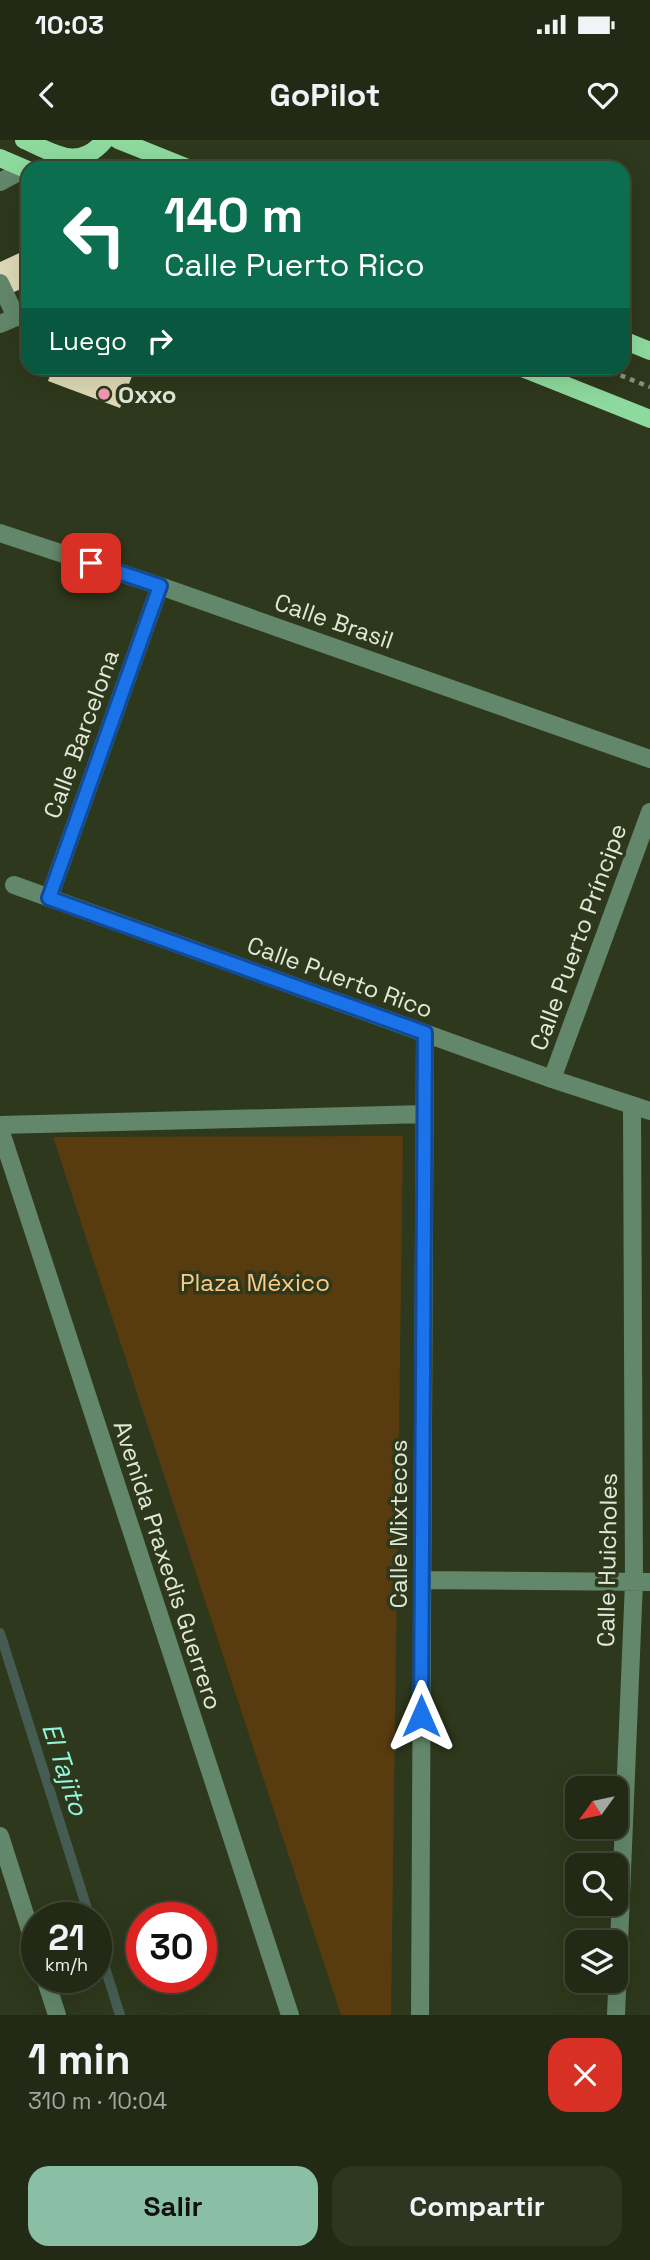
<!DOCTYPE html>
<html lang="es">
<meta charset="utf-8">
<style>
body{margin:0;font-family:"Space Grotesk",sans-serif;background:#2e3622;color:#f1f3f6;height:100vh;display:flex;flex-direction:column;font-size:26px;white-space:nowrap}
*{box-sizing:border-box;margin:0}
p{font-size:23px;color:#a2a7a0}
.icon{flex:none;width:38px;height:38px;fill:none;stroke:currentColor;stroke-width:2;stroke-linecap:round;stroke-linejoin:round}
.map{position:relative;height:1875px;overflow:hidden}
.details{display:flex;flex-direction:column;background:#222a15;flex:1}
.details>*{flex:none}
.banner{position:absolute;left:21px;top:21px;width:609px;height:214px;border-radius:21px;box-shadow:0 7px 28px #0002,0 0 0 2px #3f4634;background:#0b6e4f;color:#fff;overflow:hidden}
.needle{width:46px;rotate:237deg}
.tools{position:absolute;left:565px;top:1636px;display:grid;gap:14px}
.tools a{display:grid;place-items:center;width:63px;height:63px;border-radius:14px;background:#222a15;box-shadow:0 7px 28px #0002,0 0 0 2px #3f4634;font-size:35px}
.speed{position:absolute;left:21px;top:1762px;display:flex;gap:14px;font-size:35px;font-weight:700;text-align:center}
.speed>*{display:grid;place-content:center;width:91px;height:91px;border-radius:50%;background:#222a15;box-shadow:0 7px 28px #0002,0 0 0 2px #3f4634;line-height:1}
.speed small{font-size:18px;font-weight:400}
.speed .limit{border:10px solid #d22;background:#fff;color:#111}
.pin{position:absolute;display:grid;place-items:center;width:60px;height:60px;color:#fff;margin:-30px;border-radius:14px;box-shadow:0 4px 10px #0006}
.me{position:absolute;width:77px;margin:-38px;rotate:0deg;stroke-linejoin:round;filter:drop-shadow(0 0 5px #0008)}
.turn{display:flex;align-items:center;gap:24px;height:147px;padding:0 28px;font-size:32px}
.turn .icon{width:91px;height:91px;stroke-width:2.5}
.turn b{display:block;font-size:49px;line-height:60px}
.then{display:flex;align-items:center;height:66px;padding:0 28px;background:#0003;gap:14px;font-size:26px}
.round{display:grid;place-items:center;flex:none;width:74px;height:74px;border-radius:21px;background:#2e3622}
.head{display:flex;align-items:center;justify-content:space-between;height:119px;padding:0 28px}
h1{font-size:42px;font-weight:600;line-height:52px}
.action{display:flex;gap:14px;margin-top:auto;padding:14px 28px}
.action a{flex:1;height:80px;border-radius:21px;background:#8abfa5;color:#111;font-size:28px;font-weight:600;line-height:80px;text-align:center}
.action a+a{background:#2e3622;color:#f1f3f6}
.status{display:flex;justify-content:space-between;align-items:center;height:49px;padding:0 35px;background:#222a15;direction:ltr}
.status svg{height:19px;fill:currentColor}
header{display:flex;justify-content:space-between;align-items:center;height:91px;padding:0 28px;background:#222a15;font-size:32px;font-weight:600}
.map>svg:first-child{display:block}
.green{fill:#583c10}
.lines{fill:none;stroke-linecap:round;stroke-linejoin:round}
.stream{stroke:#445c52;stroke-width:10}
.building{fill:#ded9b6}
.path{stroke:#88917b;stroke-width:4.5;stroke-dasharray:5 5;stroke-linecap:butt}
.minor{stroke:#63876a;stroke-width:18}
.major{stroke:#8eda9e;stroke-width:18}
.route-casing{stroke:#114b97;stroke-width:18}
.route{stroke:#1a73e8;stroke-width:12}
.poi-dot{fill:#f09ab5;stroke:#2e381c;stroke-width:2.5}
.labels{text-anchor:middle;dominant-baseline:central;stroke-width:7;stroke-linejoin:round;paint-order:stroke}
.poi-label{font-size:24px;font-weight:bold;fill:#e1e8d8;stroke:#2e381c;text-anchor:start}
.street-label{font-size:24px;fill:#e1e8d8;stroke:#2e381c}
.park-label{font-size:24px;fill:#fdcb86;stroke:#2e381c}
.water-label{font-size:26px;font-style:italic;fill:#91f6dc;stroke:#2e381c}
</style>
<div class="status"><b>10:03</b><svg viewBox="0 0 49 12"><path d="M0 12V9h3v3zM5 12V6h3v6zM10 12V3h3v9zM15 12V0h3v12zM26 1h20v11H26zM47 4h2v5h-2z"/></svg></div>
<header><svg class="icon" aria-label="back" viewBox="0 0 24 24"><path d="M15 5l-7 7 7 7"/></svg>GoPilot<svg class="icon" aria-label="heart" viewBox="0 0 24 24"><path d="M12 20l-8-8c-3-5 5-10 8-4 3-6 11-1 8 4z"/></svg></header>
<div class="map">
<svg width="650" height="1875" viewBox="0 0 650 1875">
<rect width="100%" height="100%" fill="#2e381c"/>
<path class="green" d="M403,996L391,1875H341L53,997Z"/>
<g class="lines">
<path class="stream" d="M0,1493L90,1778
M96,1799L120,1875"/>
</g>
<path class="building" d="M28,109V146L0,158V122Z
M53,228H135L120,268L48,241Z"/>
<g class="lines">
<path class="path" d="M602,228L650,247"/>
<path class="minor" d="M0,42L24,29
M0,143L16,177
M0,184L28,172
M0,393L160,446L650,619
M14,745L552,939L650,971
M49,758L160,446
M552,939L650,672
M0,985L425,974
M0,989L290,1875
M422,1440L650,1442
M0,1696L37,1812
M45,1838L57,1875
M420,1875L425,893
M616,1875L634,1442L632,966"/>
<path class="major" d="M24,0C55,13 78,32 105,0
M118,0L188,28
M0,18L28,30
M623,200L650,211
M522,228L650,279"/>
</g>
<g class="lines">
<defs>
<path id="route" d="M91,423L160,446L49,758L425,893L421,1576"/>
</defs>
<use href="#route" class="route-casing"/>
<use href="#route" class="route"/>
</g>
<circle class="poi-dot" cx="104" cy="254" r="7"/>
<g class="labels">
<g class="poi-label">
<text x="118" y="254">Oxxo</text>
</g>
<g class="street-label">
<text transform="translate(334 481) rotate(19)">Calle Brasil</text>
<text transform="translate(81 594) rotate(-70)">Calle Barcelona</text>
<text transform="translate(578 797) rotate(-70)">Calle Puerto Príncipe</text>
<text transform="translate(340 837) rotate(20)">Calle Puerto Rico</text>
<text transform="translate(398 1384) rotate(-90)">Calle Mixtecos</text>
<text transform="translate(607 1420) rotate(-89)">Calle Huicholes</text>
<text transform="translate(168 1425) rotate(72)">Avenida Praxedis Guerrero</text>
</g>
<g class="park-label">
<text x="255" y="1142">Plaza México</text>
</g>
<g class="water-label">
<text transform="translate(65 1629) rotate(72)">El Tajito</text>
</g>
</g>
</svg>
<div class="tools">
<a><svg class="needle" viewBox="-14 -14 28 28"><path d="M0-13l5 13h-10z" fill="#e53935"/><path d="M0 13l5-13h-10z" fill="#a2a7a0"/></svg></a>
<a><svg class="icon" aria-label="search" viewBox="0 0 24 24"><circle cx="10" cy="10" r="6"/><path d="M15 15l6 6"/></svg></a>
<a><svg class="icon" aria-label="layers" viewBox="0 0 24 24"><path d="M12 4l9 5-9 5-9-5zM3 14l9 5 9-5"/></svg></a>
</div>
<div class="speed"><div>21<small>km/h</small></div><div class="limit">30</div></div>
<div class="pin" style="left:91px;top:423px;background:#d93025"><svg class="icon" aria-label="arrive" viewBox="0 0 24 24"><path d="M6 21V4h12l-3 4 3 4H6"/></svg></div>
<svg class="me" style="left:421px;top:1576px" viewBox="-20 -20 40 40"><path d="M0-17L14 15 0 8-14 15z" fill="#1a73e8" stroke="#fff" stroke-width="4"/></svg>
<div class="banner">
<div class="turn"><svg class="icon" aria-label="left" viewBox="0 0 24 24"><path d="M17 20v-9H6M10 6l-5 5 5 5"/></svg><div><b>140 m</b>Calle Puerto Rico</div></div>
<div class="then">Luego<svg class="icon" aria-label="right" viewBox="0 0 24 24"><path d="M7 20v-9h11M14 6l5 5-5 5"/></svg></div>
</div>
</div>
<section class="details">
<div class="head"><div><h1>1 min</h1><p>310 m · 10:04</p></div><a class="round" style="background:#d93025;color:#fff"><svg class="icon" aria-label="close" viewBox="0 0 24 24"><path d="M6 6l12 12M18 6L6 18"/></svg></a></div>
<div class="action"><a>Salir</a><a>Compartir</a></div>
</section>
